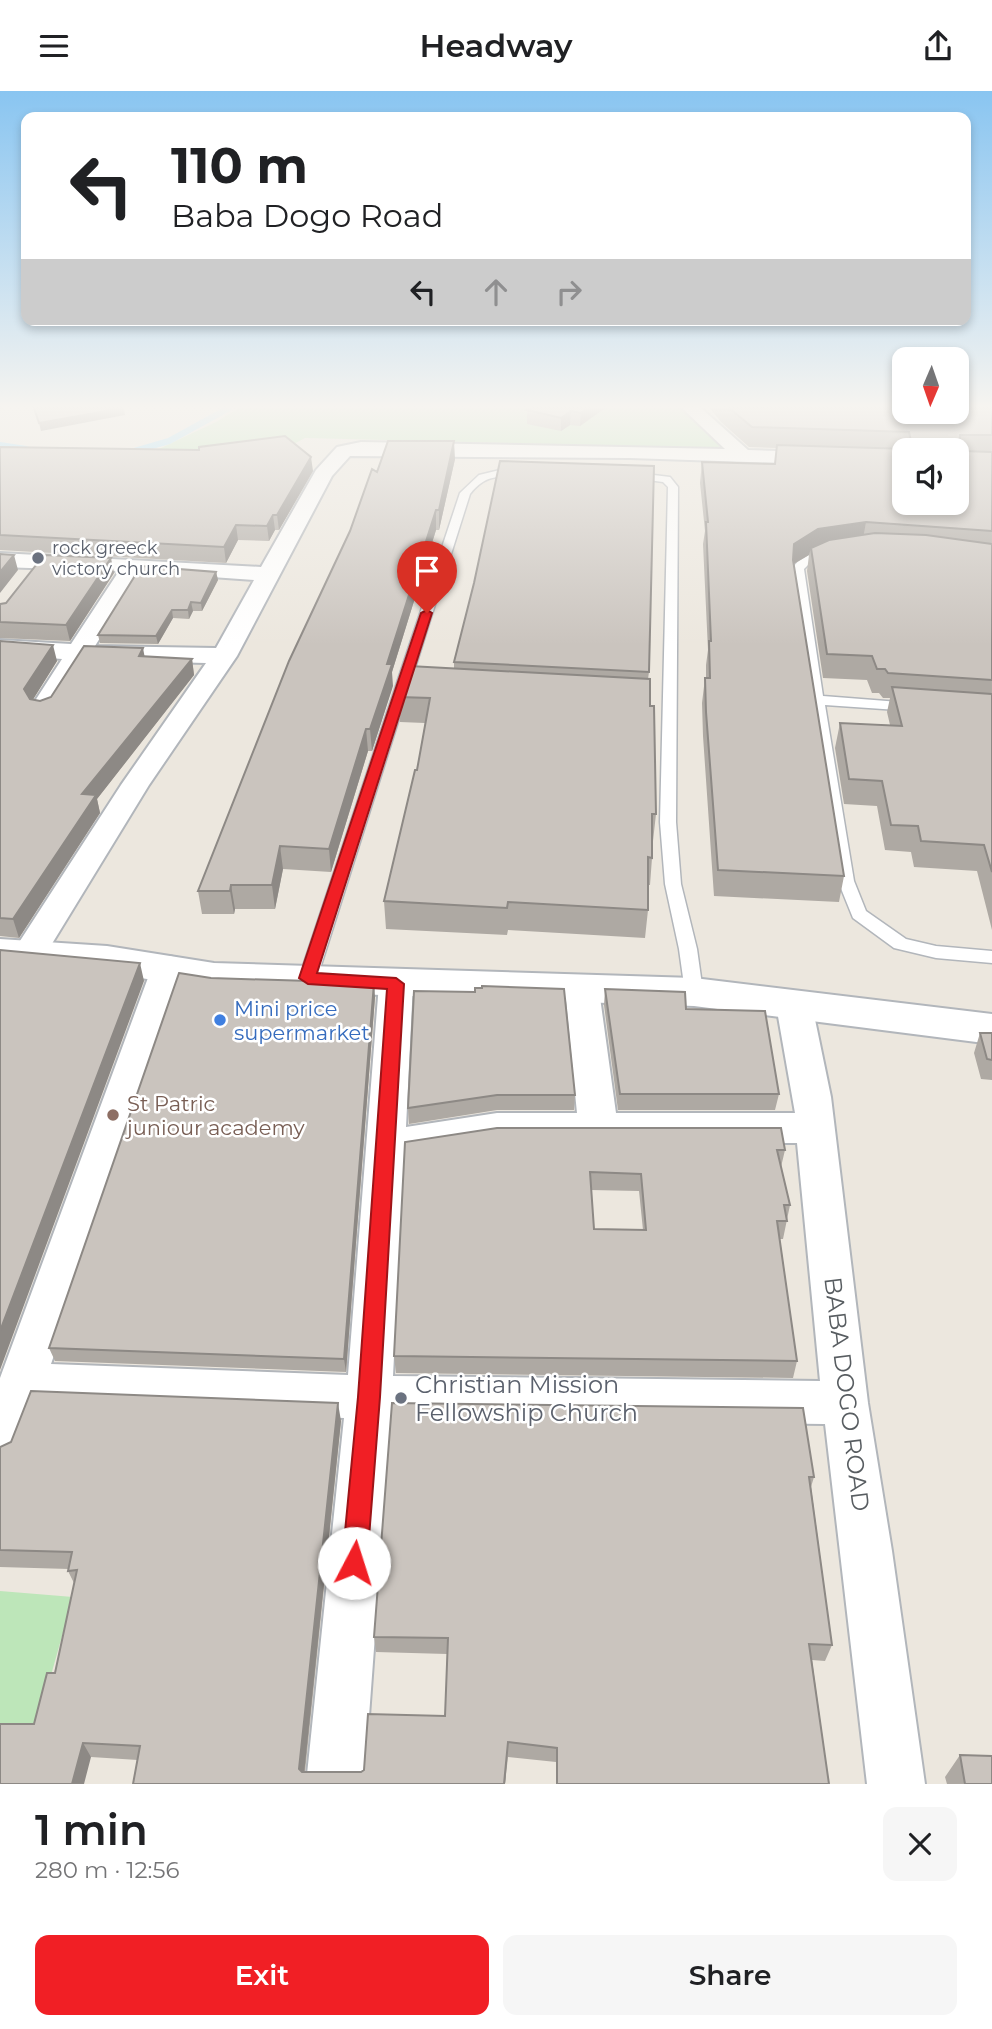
<!DOCTYPE html>
<meta charset="utf-8">
<style>
body{margin:0;font-family:Montserrat,sans-serif;background:#f6f6f6;color:#202124;height:100vh;display:flex;flex-direction:column;font-size:26px;white-space:nowrap}
*{box-sizing:border-box;margin:0}
p{font-size:23px;color:#757577}
.icon{flex:none;width:38px;height:38px;fill:none;stroke:currentColor;stroke-width:2;stroke-linecap:round;stroke-linejoin:round}
.map{position:relative;height:1693px;overflow:hidden}
.details{display:flex;flex-direction:column;background:#fff;flex:1}
.details>*{flex:none}
.banner{position:absolute;left:21px;top:21px;width:950px;height:214px;border-radius:14px;box-shadow:0 4px 10px #0003;background:#fff;color:#202124;overflow:hidden}
.needle{width:46px;rotate:182deg}
.buttons{position:absolute;left:892px;top:256px;display:grid;gap:14px}
.buttons a{display:grid;place-items:center;width:77px;height:77px;border-radius:14px;background:#fff;box-shadow:0 4px 10px #0003;font-size:35px}
.pin{position:absolute;display:grid;place-items:center;width:60px;height:60px;color:#fff;margin:-72px -30px;border-radius:50% 50% 50% 0;rotate:-45deg;box-shadow:0 0 7px #0007}
.pin .icon{rotate:45deg}
.me{position:absolute;width:77px;margin:-38px;rotate:5deg;stroke-linejoin:round;filter:drop-shadow(0 0 5px #0008)}
.turn{display:flex;align-items:center;gap:24px;height:147px;padding:0 35px;font-size:32px}
.turn .icon{width:91px;height:91px;stroke-width:2.5}
.turn b{display:block;font-size:49px;line-height:60px}
.lanes{display:flex;align-items:center;height:66px;padding:0 35px;background:#0003;justify-content:center;gap:35px;direction:ltr}
.lanes .off{opacity:.35}
.round{display:grid;place-items:center;flex:none;width:74px;height:74px;border-radius:14px;background:#f6f6f6}
.summary{display:flex;align-items:center;justify-content:space-between;height:119px;padding:0 35px}
h1{font-size:42px;font-weight:600;line-height:52px}
.action{display:flex;gap:14px;margin-top:auto;padding:14px 35px}
.action a{flex:1;height:80px;border-radius:14px;background:#f11f25;color:#fff;font-size:28px;font-weight:600;line-height:80px;text-align:center}
.action a+a{background:#f6f6f6;color:#202124}
header{display:flex;justify-content:space-between;align-items:center;height:91px;padding:0 35px;background:#fff;font-size:32px;font-weight:600}
.map>svg:first-child{display:block}
.green{fill:#bde6b9}
.lines{fill:none;stroke-linecap:round;stroke-linejoin:round}
.stream{stroke:#9bdeff;stroke-width:6}
.service-casing{stroke:#b2b6bb;stroke-width:3}
.minor-casing{stroke:#b2b6bb;stroke-width:4}
.tertiary-casing{stroke:#b2b6bb;stroke-width:4}
.path{stroke:#93c99c;stroke-width:2.5;stroke-dasharray:4.5 2;stroke-linecap:butt}
.service{fill:#fff;fill-rule:evenodd}
.minor{fill:#fff;fill-rule:evenodd}
.tertiary{fill:#fff;fill-rule:evenodd}
.wall{fill:#aea9a3;fill-rule:evenodd}
.shaded-wall{fill:#8d8985}
.building{fill:#cac4be;stroke:#8d8985;stroke-width:2;fill-rule:evenodd}
.route{fill:#f11f25;stroke:#9d1418;stroke-width:2}
.worship-dot{fill:#6b7280;stroke:#fff;stroke-width:2.5}
.shop-dot{fill:#3f7fe0;stroke:#fff;stroke-width:2.5}
.education-dot{fill:#8d6e63;stroke:#fff;stroke-width:2.5}
.labels{text-anchor:middle;dominant-baseline:central;stroke-width:5;stroke-linejoin:round;paint-order:stroke}
.far-worship-label{font-size:18px;fill:#5b616d;stroke:#fff;text-anchor:start}
.shop-label{font-size:21px;fill:#366cbe;stroke:#fff;text-anchor:start}
.education-label{font-size:21px;fill:#785e54;stroke:#fff;text-anchor:start}
.near-worship-label{font-size:24px;fill:#5b616d;stroke:#fff;text-anchor:start}
.near-street-label{font-size:24px;fill:#585d61;stroke:#fff}
</style>
<header><svg class="icon" aria-label="menu" viewBox="0 0 24 24"><path d="M4 6h16M4 12h16M4 18h16"/></svg>Headway<svg class="icon" aria-label="share" viewBox="0 0 24 24"><path d="M12 15V3M7 8l5-5 5 5M5 13v7h14v-7"/></svg></header>
<div class="map">
<svg width="992" height="1693" viewBox="0 0 992 1693">
<rect width="100%" height="100%" fill="#ece7de"/>
<path class="green" d="M239,317H696L720,357L305,347L286,357L206,359L144,365L216,331Z
M0,1500L73,1506L37,1634L0,1632Z"/>
<g class="lines">
<path class="stream" d="M0,354L26,358
M131,361L169,350L229,317"/>
<defs>
<path id="service" d="M504,378H521L526,381C508,393 492,375 470,403L317,887L314,891H302L299,887L460,402L479,384Z
M629,381L670,386L678,396L676,731L681,793L697,858L703,901L700,905H688L685,901L679,858L665,793L660,731L668,396L663,391L625,386L624,384Z
M831,456L835,458V462L810,472L804,478L823,605L912,612L919,616L912,620L825,614L854,790L866,820L906,848L936,855L992,860V872L936,867L894,857L853,827L838,790L792,491V477L802,466Z"/>
<path id="minor" d="M682,317H701L748,359L905,364V376L630,367L350,365L332,385L237,565L149,694L42,869L30,872L18,869L13,861L18,853L121,694L206,572L86,569L53,622L44,624L35,622L31,616L62,568L0,563V549L71,553L119,480L0,476V462L261,476L316,379L337,356L361,351L725,358ZM141,481L254,489L216,557L95,555Z
M169,865L181,868L186,876L51,1273L348,1284L379,893L384,885L396,881L408,885L413,893L406,1036L497,1022H577L565,899L570,891L582,887L594,891L599,899L616,1022H795L776,914L782,905L794,902L806,905L812,914L831,1006L868,1312L892,1460L925,1693H867L825,1333L391,1327L364,1693H306L344,1327L37,1315L17,1368L0,1374V1287L152,876L157,868ZM497,1052H797L820,1290L393,1285L404,1066Z"/>
<path id="tertiary" d="M0,848L107,855L214,872L694,887L992,923V953L694,915L214,898L107,882L0,874Z"/>
</defs>
<use href="#service" class="service-casing"/>
<use href="#minor" class="minor-casing"/>
<use href="#tertiary" class="tertiary-casing"/>
<path class="path" d="M0,317H4"/>
<use href="#service" class="service"/>
<use href="#minor" class="minor"/>
<use href="#tertiary" class="tertiary"/>
</g>
<path class="wall" d="M531,317H605L580,335L570,334L561,340L527,333V319Z
M710,317H992V839L977,780L914,776L911,761L885,759L877,715L844,713L835,657L840,632L890,634L887,621L890,607H883L879,602H872L867,589L823,587L807,480L809,464L794,473L844,785L839,811L714,805L703,645L702,612L705,587H706V574L708,559L703,453L705,440L700,392L702,371L775,373L777,357L749,356L721,331Z
M0,356L313,380L279,439H275L269,450L238,449L226,472L0,459Z
M455,368L439,439H436L392,581V597L372,660H368L331,781L283,778L275,818H235L234,823H202L198,800L377,381Z
M216,481L218,489L202,520H193L189,528L173,527L158,553L100,552L98,544Z
M114,482L70,550L0,547V513Z
M0,550L57,570L33,608L40,610L51,606L145,565L192,568L194,584L97,708L100,722L19,847L0,845Z
M454,571L649,581L648,588L656,723L653,750H652V767L650,794H648V819L645,847L508,839L507,844L386,838L384,810L417,679L425,632L400,631L399,606L454,578Z
M211,887L375,906L346,1281L55,1270L49,1257Z
M605,898L686,918L779,1003L775,1019H618L604,914Z
M414,900L575,1004L574,1019H497L409,1033L408,1017Z
M980,942H992V989L981,988L974,962Z
M405,1051L785,1059L781,1076L790,1114L783,1148H780L797,1270L793,1287L396,1282L394,1265ZM591,1099L639,1100L643,1139L594,1138Z
M392,1312L814,1386L811,1396L832,1554L825,1570L812,1569L829,1693H556V1671L508,1666L505,1693H133L138,1669L91,1666L34,1633L55,1582L74,1492L68,1480L69,1478L0,1476V1356L341,1330L305,1681H361L445,1625L447,1563L376,1561L374,1546Z
M960,1664L992,1693H947L945,1686Z"/>
<path class="shaded-wall" d="M124,317L125,324L41,340L39,332Z
M588,317H605L580,335L581,322Z
M571,320L570,334L561,340V327Z
M454,350L455,368L439,439V419Z
M311,366L313,380L279,439L277,424Z
M436,419V439L392,581L393,595L372,660L370,638L387,573Z
M273,424L275,439L269,450L267,435Z
M866,431L862,453L811,457L809,464L790,475L794,453L818,438Z
M236,434L238,449L226,472L224,456Z
M14,464L18,479L0,502V481Z
M111,467L114,482L70,550L66,534Z
M216,481L218,489L202,520L201,512Z
M191,511L193,520L189,528L188,519Z
M172,519L173,527L158,553L156,545Z
M53,554L57,570L29,615L24,598Z
M143,557L146,573L139,565Z
M192,568L194,584L97,708L100,722L19,847L13,828L82,703Z
M366,638L368,660L331,781L329,758Z
M280,755L283,778L275,818L272,794Z
M231,794L235,818L234,823L230,800Z
M140,872L144,890L0,1279V1240Z
M374,892L375,906L346,1281L344,1268Z
M338,1312L341,1330L303,1693L299,1678Z
M508,1651L505,1693H504Z
M83,1652L91,1666L84,1693H72Z"/>
<path class="building" d="M34,317H123L39,332Z
M531,317H588L581,322L571,320L561,327L527,319Z
M729,317H905V320H957V317H992V344H960L959,357L962,360L992,361V440L866,431L818,438L794,453L793,469L844,785L718,779L706,621L705,587H710L709,550H711L706,431H708L702,371L775,373L777,354L909,358L912,355L909,341L752,336ZM905,359H957V411H905Z
M285,345L311,366L277,424H273L267,435L236,434L224,456L0,444V356L199,359V356Z
M388,350H454L439,419H436L387,573H392L391,576L370,638H366L329,758L280,755L272,794H231L230,800H198L289,570L350,440L372,378L377,381Z
M500,370L654,375L649,581L454,571L474,492Z
M875,442L926,444L992,453V589L888,582L885,578H877L872,565L827,563L811,457L829,449Z
M0,463L14,464L0,481Z
M44,464L111,467L66,534L0,531V513L6,512Z
M141,475L216,481L201,512L191,511L188,519H172L156,545L98,544Z
M0,550L53,554L24,598L30,608L40,610L51,606L84,555L143,557L139,565L192,568L82,703L96,704L13,828L0,827Z
M409,575L650,588V615H654L656,723H652V767L648,766V819L508,811L507,817L384,810L415,679H417L430,607L399,606Z
M892,596L992,603V781L984,754L921,750L918,735L891,734L882,690L849,688L840,632L902,635Z
M0,859L140,872L0,1240Z
M179,882L211,887L374,892L344,1268L49,1257Z
M482,895L564,898L575,1004H497L408,1017L414,900L475,901V897H482Z
M605,898L685,901L686,918L765,920L779,1003H620Z
M980,942H992V969L987,968Z
M497,1037H781L785,1059H777L790,1114H784L787,1130H777L797,1270L394,1265L405,1051ZM590,1081L641,1083L646,1139L594,1138Z
M31,1300L338,1312L299,1678L302,1681H361L364,1679L368,1623L445,1625L448,1547L374,1546L392,1312L803,1317L814,1386H809L832,1554L809,1553L829,1693H557V1657L508,1651L504,1693H133L140,1655L83,1652L72,1693H0V1633H34L47,1582H55L77,1479L68,1480L72,1461L0,1459V1356L11,1351Z
M960,1664L992,1665V1693H965Z"/>
<linearGradient id="sky" x2="0" y2="1"><stop stop-color="#89c5f1"/><stop offset="0.57" stop-color="#f6f4f0"/><stop offset="1" stop-color="#f6f4f0" stop-opacity="0"/></linearGradient>
<rect width="992" height="554" fill="url(#sky)"/>
<path class="route" d="M427,519L432,522L317,882L396,887L404,893L380,1306L367,1472L363,1481L354,1484L346,1481L342,1472L358,1306L387,898L308,893L299,887L421,522Z"/>
<g class="worship-dot">
<circle cx="38" cy="467" r="7"/>
<circle cx="401" cy="1307" r="7"/>
</g>
<circle class="shop-dot" cx="220" cy="929" r="7"/>
<circle class="education-dot" cx="113" cy="1024" r="7"/>
<g class="labels">
<g class="far-worship-label">
<text x="52" y="457">rock greeck<tspan x="52" dy="21">victory church</tspan></text>
</g>
<g class="shop-label">
<text x="234" y="917">Mini price<tspan x="234" dy="24">supermarket</tspan></text>
</g>
<g class="education-label">
<text x="127" y="1012">St Patric<tspan x="127" dy="24">juniour academy</tspan></text>
</g>
<g class="near-worship-label">
<text x="415" y="1293">Christian Mission<tspan x="415" dy="28">Fellowship Church</tspan></text>
</g>
<g class="near-street-label">
<text transform="translate(847 1303) rotate(83)">BABA DOGO ROAD</text>
</g>
</g>
</svg>
<div class="buttons">
<a><svg class="needle" viewBox="-14 -14 28 28"><path d="M0-13l5 13h-10z" fill="#e53935"/><path d="M0 13l5-13h-10z" fill="#757577"/></svg></a>
<a><svg class="icon" aria-label="sound" viewBox="0 0 24 24"><path d="M4 9h4l5-4v14l-5-4H4zM17 9q2 3 0 6"/></svg></a>
</div>
<div class="pin" style="left:427px;top:522px;background:#d93025"><svg class="icon" aria-label="arrive" viewBox="0 0 24 24"><path d="M6 21V4h12l-3 4 3 4H6"/></svg></div>
<svg class="me" style="left:354px;top:1472px" viewBox="-20 -20 40 40"><circle r="19" fill="#fff"/><path d="M0-13L10 11 0 6-10 11z" fill="#f11f25"/></svg>
<div class="banner">
<div class="turn"><svg class="icon" aria-label="left" viewBox="0 0 24 24"><path d="M17 20v-9H6M10 6l-5 5 5 5"/></svg><div><b>110 m</b>Baba Dogo Road</div></div>
<div class="lanes"><svg class="icon" aria-label="left" viewBox="0 0 24 24"><path d="M17 20v-9H6M10 6l-5 5 5 5"/></svg><svg class="icon off" aria-label="ahead" viewBox="0 0 24 24"><path d="M12 20V5M6 11l6-6 6 6"/></svg><svg class="icon off" aria-label="right" viewBox="0 0 24 24"><path d="M7 20v-9h11M14 6l5 5-5 5"/></svg></div>
</div>
</div>
<section class="details">
<div class="summary"><div><h1>1 min</h1><p>280 m · 12:56</p></div><a class="round"><svg class="icon" aria-label="close" viewBox="0 0 24 24"><path d="M6 6l12 12M18 6L6 18"/></svg></a></div>
<div class="action"><a>Exit</a><a>Share</a></div>
</section>
